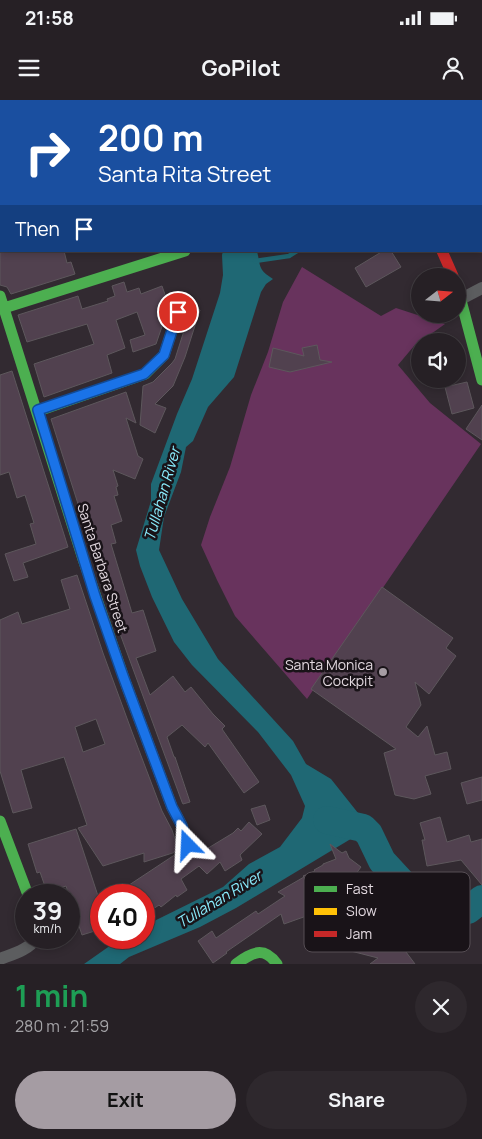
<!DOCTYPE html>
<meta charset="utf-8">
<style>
body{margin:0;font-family:Manrope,sans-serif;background:#2e282d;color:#f1f3f6;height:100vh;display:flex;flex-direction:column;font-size:19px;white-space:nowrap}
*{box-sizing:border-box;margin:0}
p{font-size:16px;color:#a4a3a7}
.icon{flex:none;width:28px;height:28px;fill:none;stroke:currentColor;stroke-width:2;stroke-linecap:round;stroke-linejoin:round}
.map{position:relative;height:864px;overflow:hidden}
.details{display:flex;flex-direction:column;background:#262025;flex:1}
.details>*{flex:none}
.hud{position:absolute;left:0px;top:0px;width:482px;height:152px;box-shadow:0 2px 8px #0003,0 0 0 1px #423e42;background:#1a4fa0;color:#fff;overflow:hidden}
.needle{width:32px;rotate:73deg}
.controls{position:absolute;left:411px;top:168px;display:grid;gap:10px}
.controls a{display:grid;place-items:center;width:55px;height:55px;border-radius:50%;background:#262025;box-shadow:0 2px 8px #0003,0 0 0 1px #423e42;font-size:25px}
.speed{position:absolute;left:15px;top:784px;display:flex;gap:10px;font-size:25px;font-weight:700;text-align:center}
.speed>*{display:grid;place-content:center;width:65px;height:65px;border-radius:50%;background:#262025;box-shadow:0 2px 8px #0003,0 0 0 1px #423e42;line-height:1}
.speed small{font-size:12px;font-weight:400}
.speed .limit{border:8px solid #d22;background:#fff;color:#111}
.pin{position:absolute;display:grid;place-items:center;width:42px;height:42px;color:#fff;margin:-21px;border:2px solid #fff;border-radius:50%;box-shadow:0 1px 5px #0007}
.me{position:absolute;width:55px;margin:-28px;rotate:339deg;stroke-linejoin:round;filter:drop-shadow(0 0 4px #0008)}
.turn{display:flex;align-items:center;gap:18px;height:105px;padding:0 15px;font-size:22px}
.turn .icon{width:65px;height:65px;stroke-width:2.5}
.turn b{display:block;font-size:35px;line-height:42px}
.then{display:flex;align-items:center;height:48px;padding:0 15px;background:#0003;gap:10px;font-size:19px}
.round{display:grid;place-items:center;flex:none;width:52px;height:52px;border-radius:26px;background:#2e282d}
.overview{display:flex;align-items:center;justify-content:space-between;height:85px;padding:0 15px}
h1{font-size:30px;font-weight:700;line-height:38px;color:#1e9e55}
.cta{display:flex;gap:10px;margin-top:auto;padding:10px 15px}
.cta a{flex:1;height:58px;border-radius:30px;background:#a59ca3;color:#111;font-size:20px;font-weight:700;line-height:58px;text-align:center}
.cta a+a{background:#2e282d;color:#f1f3f6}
.status{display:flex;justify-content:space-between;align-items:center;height:35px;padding:0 25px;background:#262025;direction:ltr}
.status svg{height:14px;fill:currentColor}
header{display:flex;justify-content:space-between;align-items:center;height:65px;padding:0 15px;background:#262025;font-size:22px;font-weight:700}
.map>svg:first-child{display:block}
.green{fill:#68335d}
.water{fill:#1f6874}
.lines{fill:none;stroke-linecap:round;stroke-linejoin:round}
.stream{stroke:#1f6874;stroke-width:4.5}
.river{stroke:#1f6874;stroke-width:28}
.building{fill:#51414f;stroke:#5d575c;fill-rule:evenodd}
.street{stroke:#5c5d5f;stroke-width:12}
.fast{stroke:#4caf50;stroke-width:11}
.slow{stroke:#ffc107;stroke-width:11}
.jam{stroke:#c62828;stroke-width:11}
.route-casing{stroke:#114b97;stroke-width:12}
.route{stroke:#1a73e8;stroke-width:9}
.poi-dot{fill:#a59ca3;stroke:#191318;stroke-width:2}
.labels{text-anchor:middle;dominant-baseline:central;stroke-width:5;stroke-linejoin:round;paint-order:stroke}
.street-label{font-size:14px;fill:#e3d9e0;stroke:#191318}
.poi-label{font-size:14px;fill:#e3d9e0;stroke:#191318;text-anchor:end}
.water-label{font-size:15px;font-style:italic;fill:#8aecfd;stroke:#191318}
.key{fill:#191318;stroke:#564e54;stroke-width:1}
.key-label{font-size:14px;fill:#e3d9e0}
</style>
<div class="status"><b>21:58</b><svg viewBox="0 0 49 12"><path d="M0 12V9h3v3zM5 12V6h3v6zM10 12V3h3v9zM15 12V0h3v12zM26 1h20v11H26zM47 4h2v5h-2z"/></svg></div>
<header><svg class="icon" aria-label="menu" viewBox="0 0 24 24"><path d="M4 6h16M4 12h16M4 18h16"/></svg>GoPilot<svg class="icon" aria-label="person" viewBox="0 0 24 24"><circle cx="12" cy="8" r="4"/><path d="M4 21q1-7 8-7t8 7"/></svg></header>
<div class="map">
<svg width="482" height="864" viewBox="0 0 482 864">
<rect width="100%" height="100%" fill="#322a31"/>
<path class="green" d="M302,167L381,216L396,208L445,224L414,246L398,265L430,303L481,344L307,599L235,516L217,480L201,445L210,417L230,367L251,295L268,252L283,202Z"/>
<path class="water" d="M223,151H257C261,168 258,169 273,179L266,184L261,192L234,277L208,307L193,341L186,347L181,372L164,417L159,450L182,499L218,559L293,641L306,664L331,679L362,718L363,728L354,737L236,808L200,827L129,857L120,864H84L121,838H144V826L223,787L249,764L280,747L302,718L305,706L291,675L258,632L192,565L174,542L152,497L140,466L136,450L151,401V384L177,314L192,279L220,193L223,175L222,155Z"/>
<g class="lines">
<path class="stream" d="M432,1L434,0
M255,161L289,156L297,151"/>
<path class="river" d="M327,720L363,728L369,734L382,761L406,787L451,813L468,810L482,799"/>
</g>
<path class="building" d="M0,151H64L67,163L71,162L75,174L11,194L7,187L0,185Z
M383,151H391L401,167L366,187L355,168Z
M124,182L127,192L139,188L141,194L162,186L169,206L156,244L133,252L130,240L145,235L137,212L116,220L125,248L107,255L112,273L44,297L34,264L94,244L87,224L27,242L18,215L78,196L82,209L108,201L107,199L115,196L112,186Z
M187,206L200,210L185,257L173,286L155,304L166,308L155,333L140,325L143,286L153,282L172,263L175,259L189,215V210Z
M317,245L320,260L332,262L290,272L269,267L273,248L304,256L302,248Z
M12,271L68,447L23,463L28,477L14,481L5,454L36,444L30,424L34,423L25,395L17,398L9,372L0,375V275Z
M467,282L474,308L452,314L445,287Z
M126,292L136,323L126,318L138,356L143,359L135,379L113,370L118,386L116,387L118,395L114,396L122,421L111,425L116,443L111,444L132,513L143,510L156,551L136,558L150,595L173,576L185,592L191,587L213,614L225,626L222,629L259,682L244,693L208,643L205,647L182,625L167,637L174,657H175L190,702L183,704L182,702L115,520L51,319Z
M482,305V340L466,329Z
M77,475L103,553L132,632L162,711L172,730L179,751L144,762V753L103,766L78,728L87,725L64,657L21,670L32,708L13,713L0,671V520L18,512L22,524L70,509L61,480ZM96,619L105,644L83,652L75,627Z
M382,487L453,538L446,548L456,556L429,594L415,582L421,605L406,627L418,637L427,626L435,655L447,652L451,669L425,676L431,694L414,699L395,695L384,653L396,649L311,589Z
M482,677V700L467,704L461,683Z
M265,705L270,720L257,725L251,709Z
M440,717L447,742L469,735L471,742L482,739V785L461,760L427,766L422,740H425L420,723Z
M249,722L262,734L240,755L242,760L225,771L220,762L207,774L199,766L181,779L187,790L177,797L176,795L161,807L159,805L144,815V795H114L179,752L186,756H192L196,753L199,748V741L205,750L233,733L238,728L241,731Z
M76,729L101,805V829L82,835L66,786L47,792L40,772L37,773L28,744Z
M330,744L342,753L346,751L349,758L361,767L349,783L374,789L362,842L385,824L415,864H370L378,858L343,849L345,840L329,839L330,835L311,834L312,814L284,824L281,814L226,852L227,853L213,863L198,841L212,831L216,838L256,811L258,814L285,796L278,792L304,777L303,776L315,771L314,770L323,765V764L336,759Z"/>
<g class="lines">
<path class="street" d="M0,93H1
M461,199L482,188
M0,859C13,854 29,850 36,838"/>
<path class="fast" d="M357,0L358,1
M458,189L482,280
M0,196L83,459L126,584
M4,208L185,151
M38,311L145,274L164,255L178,212
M0,721L28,795
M236,864C252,853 263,845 277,864"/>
<path class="slow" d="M126,584L172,707L182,726L188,745"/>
<path class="jam" d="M442,151L453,176"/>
</g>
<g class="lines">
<defs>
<path id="route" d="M178,212L164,255L144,274L38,310L95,496L123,576L172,707L182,726L188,745"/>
</defs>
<use href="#route" class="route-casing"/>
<use href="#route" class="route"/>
</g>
<circle class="poi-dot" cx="383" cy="572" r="5"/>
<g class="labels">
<g class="street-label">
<text transform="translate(103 468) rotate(72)">Santa Barbara Street</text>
</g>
<g class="poi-label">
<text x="373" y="564">Santa Monica<tspan x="373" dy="16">Cockpit</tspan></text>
</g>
<g class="water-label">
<text transform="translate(162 394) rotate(-74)">Tullahan River</text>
<text transform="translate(219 799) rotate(-31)">Tullahan River</text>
</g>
</g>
<rect x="304" y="772" width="166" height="80" rx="8" class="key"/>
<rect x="314" y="786" width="23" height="6" fill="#4caf50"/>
<rect x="314" y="808" width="23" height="7" fill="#ffc107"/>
<rect x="314" y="831" width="23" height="6" fill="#c62828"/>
<g class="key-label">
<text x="346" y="794">Fast</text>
<text x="346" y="816">Slow</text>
<text x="346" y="839">Jam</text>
</g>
</svg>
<div class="controls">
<a><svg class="needle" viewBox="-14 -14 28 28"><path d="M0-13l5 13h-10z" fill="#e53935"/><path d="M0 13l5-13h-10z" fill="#a4a3a7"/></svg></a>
<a><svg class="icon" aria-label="sound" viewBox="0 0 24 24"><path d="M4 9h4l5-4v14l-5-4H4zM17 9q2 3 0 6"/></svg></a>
</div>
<div class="speed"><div>39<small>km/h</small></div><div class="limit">40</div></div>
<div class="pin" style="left:178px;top:212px;background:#d93025"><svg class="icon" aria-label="arrive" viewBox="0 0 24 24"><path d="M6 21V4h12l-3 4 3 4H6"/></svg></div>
<svg class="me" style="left:188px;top:745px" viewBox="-20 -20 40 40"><path d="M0-17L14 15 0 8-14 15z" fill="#1a73e8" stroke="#fff" stroke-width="4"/></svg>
<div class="hud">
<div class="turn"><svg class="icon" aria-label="right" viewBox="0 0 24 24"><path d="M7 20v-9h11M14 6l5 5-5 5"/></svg><div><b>200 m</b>Santa Rita Street</div></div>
<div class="then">Then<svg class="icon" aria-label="arrive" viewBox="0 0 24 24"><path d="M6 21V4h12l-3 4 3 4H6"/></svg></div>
</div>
</div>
<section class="details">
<div class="overview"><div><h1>1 min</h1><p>280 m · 21:59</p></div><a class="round"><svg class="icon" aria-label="close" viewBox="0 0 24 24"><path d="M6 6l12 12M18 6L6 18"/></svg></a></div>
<div class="cta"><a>Exit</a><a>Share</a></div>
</section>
